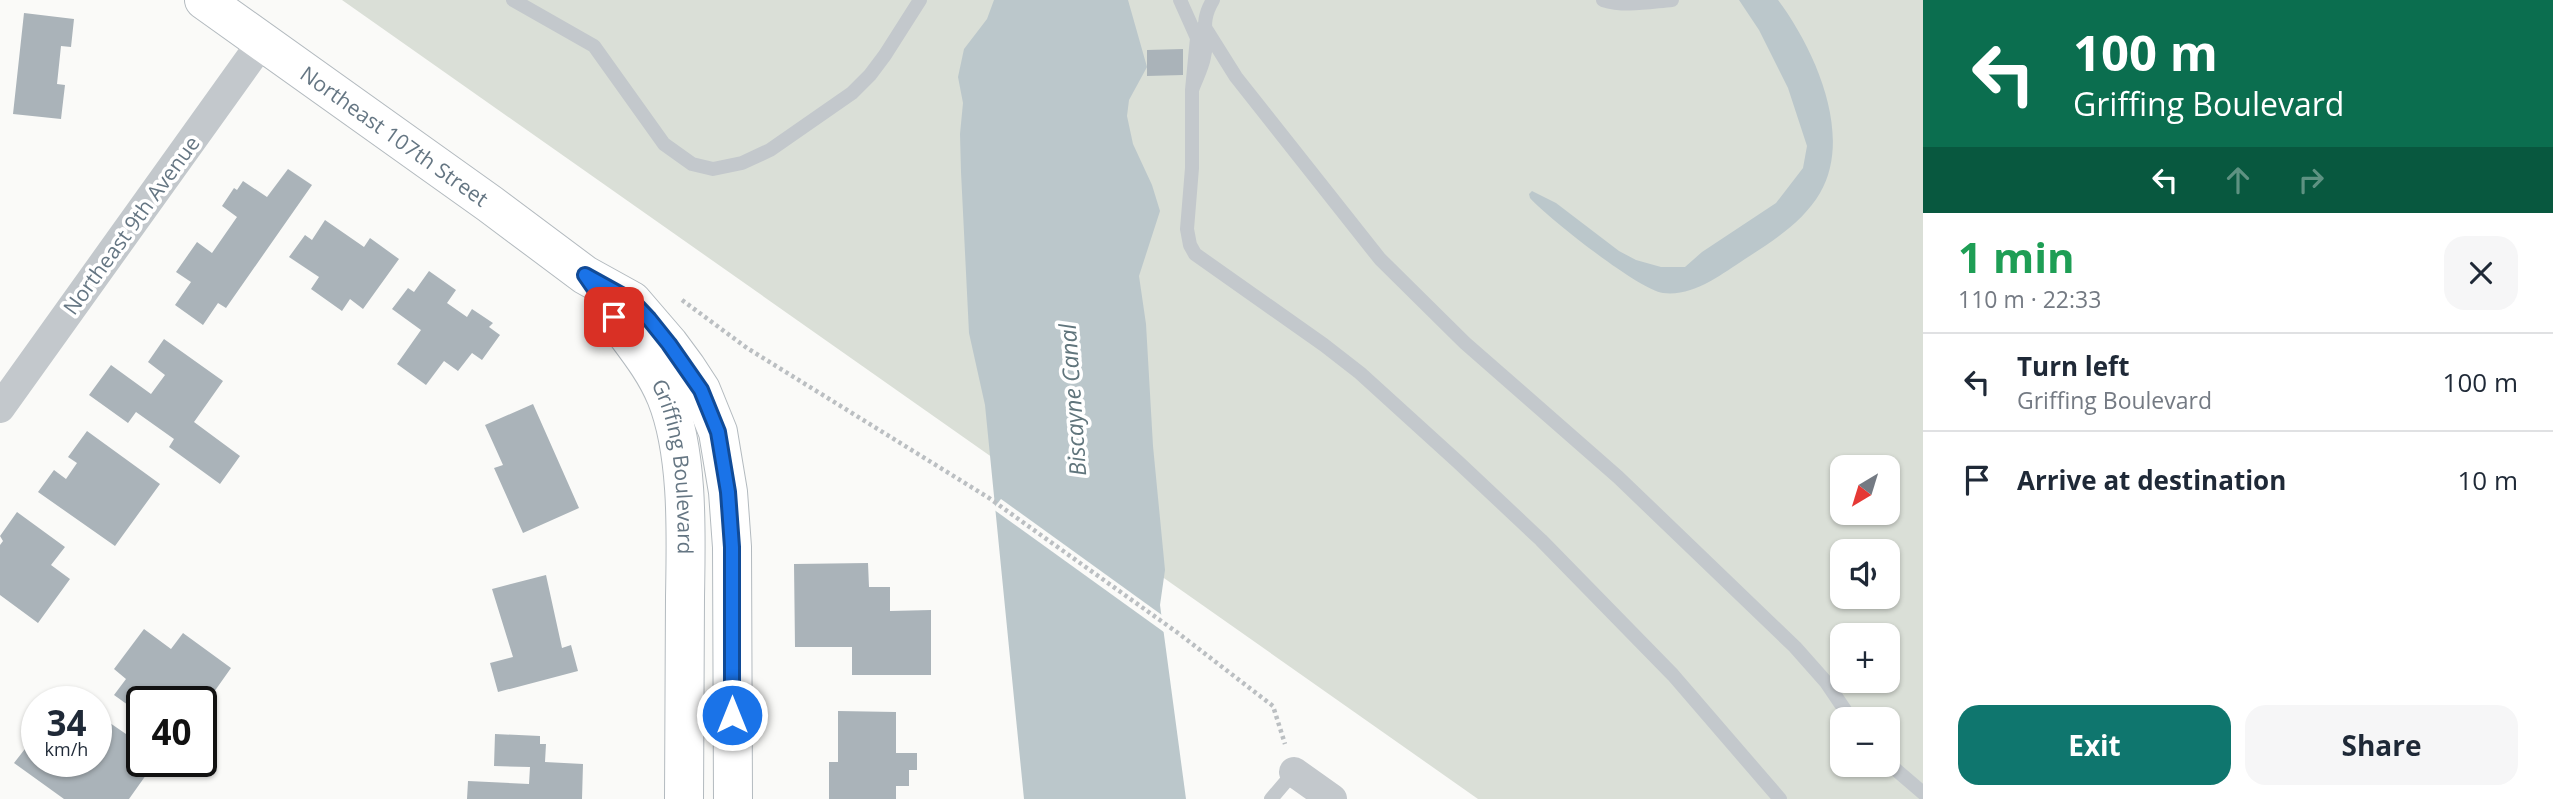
<!DOCTYPE html>
<meta charset="utf-8">
<style>
body{margin:0;font-family:"Open Sans",sans-serif;background:#f6f6f7;color:#1f2937;height:100vh;display:flex;flex-direction:column;font-size:26px;white-space:nowrap}
*{box-sizing:border-box;margin:0}
p{font-size:23px;color:#747a83}
.icon{flex:none;width:38px;height:38px;fill:none;stroke:currentColor;stroke-width:2;stroke-linecap:round;stroke-linejoin:round}
.map{position:relative;flex:1;overflow:hidden}
.side{display:flex;flex-direction:column;background:#fff;width:630px}
.side>*{flex:none}
.guide{background:#0b6e4f;color:#fff;overflow:hidden}
.needle{width:46px;rotate:218deg}
.tools{position:absolute;left:1830px;top:455px;display:grid;gap:14px}
.tools a{display:grid;place-items:center;width:70px;height:70px;border-radius:14px;background:#fff;box-shadow:0 2px 5px #0004;font-size:35px}
.speed{position:absolute;left:21px;top:686px;display:flex;gap:14px;font-size:35px;font-weight:700;text-align:center}
.speed>*{display:grid;place-content:center;width:91px;height:91px;border-radius:50%;background:#fff;box-shadow:0 2px 5px #0004;line-height:1}
.speed small{font-size:18px;font-weight:400}
.speed .limit{border:4px solid #111;border-radius:10px;background:#fff;color:#111}
.pin{position:absolute;display:grid;place-items:center;width:60px;height:60px;color:#fff;margin:-30px;border-radius:14px;box-shadow:0 4px 10px #0006}
.me{position:absolute;width:77px;margin:-38px;rotate:0deg;stroke-linejoin:round;filter:drop-shadow(0 0 5px #0008)}
.turn{display:flex;align-items:center;gap:24px;height:147px;padding:0 35px;font-size:32px}
.turn .icon{width:91px;height:91px;stroke-width:2.5}
.turn b{display:block;font-size:49px;line-height:60px}
.lanes{display:flex;align-items:center;height:66px;padding:0 35px;background:#0003;justify-content:center;gap:35px;direction:ltr}
.lanes .off{opacity:.35}
.round{display:grid;place-items:center;flex:none;width:74px;height:74px;border-radius:21px;background:#f6f6f7}
.summary{display:flex;align-items:center;justify-content:space-between;height:119px;padding:0 35px}
h1{font-size:42px;font-weight:700;line-height:52px;color:#1e9e55}
.action{display:flex;gap:14px;margin-top:auto;padding:14px 35px}
.action a{flex:1;height:80px;border-radius:21px;background:#0f766e;color:#fff;font-size:28px;font-weight:700;line-height:80px;text-align:center}
.action a+a{background:#f6f6f7;color:#1f2937}
ul{padding:0;list-style:none}
li{display:flex;align-items:center;gap:21px;height:98px;padding:0 35px;border-top:2px solid #e0e1e3}
li div{flex:1}
li b{display:block;font-size:26px}
li em{font-style:normal}
main{display:flex;flex:1;min-height:0}
.map>svg:first-child{display:block}
.green{fill:#dadfd7;fill-rule:evenodd}
.water{fill:#bbc7cb}
.pier{fill:#fafaf8}
.building{fill:#aab3b9}
.lines{fill:none;stroke-linecap:round;stroke-linejoin:round}
.secondary-casing{stroke:#b3babf;stroke-width:40}
.path{stroke:#bbbfc2;stroke-width:4.5;stroke-dasharray:3.5 3.5;stroke-linecap:butt}
.lane{stroke:#c3c8cc;stroke-width:14}
.street{stroke:#c3c8cc;stroke-width:30}
.secondary{stroke:#fff;stroke-width:38}
.route-casing{stroke:#114b97;stroke-width:18}
.route{stroke:#1a73e8;stroke-width:12}
.labels{text-anchor:middle;dominant-baseline:central;stroke-width:7;stroke-linejoin:round;paint-order:stroke}
.street-label{font-size:21px;fill:#657683;stroke:#fff}
.water-label{font-size:23px;font-style:italic;fill:#60757c;stroke:#fff}
</style>
<main>
<div class="map">
<svg width="1923" height="799" viewBox="0 0 1923 799">
<rect width="100%" height="100%" fill="#fafaf8"/>
<path class="green" d="M342,0H1923V799H1478ZM1843,467H1888V513H1843ZM1843,551H1888V597H1843ZM1843,635H1888V681H1843ZM1843,719H1888V765H1843Z"/>
<path class="water" d="M994,0H1128L1147,67L1129,100L1127,116L1133,144L1152,185L1160,211L1139,276L1146,324L1153,446L1165,570L1160,605L1186,799H1024L985,405L969,333L961,172L960,134L963,103L958,77L964,49L987,19Z
M1739,0H1778C1814,48 1854,135 1820,193C1803,222 1773,241 1745,259C1722,274 1693,297 1663,293C1639,290 1548,218 1530,198L1529,194L1532,191L1556,203L1619,251L1636,260L1661,267H1685L1702,252L1776,203L1803,168L1807,146L1788,88L1759,30Z"/>
<path class="pier" d="M1001,499L1166,618L1168,635L993,509Z"/>
<path class="building" d="M24,13L74,19L71,47L61,46L57,84L65,85L61,119L13,114Z
M1183,49V75L1147,76V50Z
M288,169L312,185L226,308L218,303L203,325L175,305L191,282L176,272L197,242L212,253L237,217L222,206L234,188L237,190L243,181L267,197Z
M325,220L364,247L370,238L399,259L363,309L350,299L342,311L311,289L319,277L289,257L305,235L312,240Z
M429,271L456,290L447,303L467,317L472,309L493,323L489,327L500,335L482,360L472,353L458,371L444,361L426,385L397,364L421,330L392,309L408,288L414,292Z
M164,339L223,381L194,422L240,456L220,484L169,447L174,439L136,412L128,423L89,395L111,365L151,394L165,375L148,362Z
M533,404L579,508L523,533L494,468L503,465L485,425Z
M87,431L160,484L115,546L38,492L54,470L66,479L77,463L68,457Z
M17,512L65,547L51,565L70,579L38,623L0,595V545L3,541L0,536Z
M868,563L869,587H890V611L931,610V675H852V647H795L794,564Z
M546,575L562,648L571,645L578,671L498,692L490,663L513,657L492,589Z
M144,629L171,649L183,633L231,668L214,692L211,689L202,702H142V715L114,695L126,679L114,669Z
M838,711L896,712V753H917V770H909V786H896V799H829V762H838Z
M110,723L142,745V761H156L129,799H64L14,763L35,736L37,737V761H96V742Z
M495,734L540,736V744H546L545,762L583,764L582,799H467L468,781L529,784L530,767L494,766Z"/>
<g class="lines">
<defs>
<g id="secondary">
<path id="s1" d="M204,0L490,204L585,275L632,301L669,344L686,367L701,390L718,432L728,492L732,547L733,799"/>
<path id="s2" d="M608,308C628,338 652,363 666,397C689,454 686,536 685,597C685,664 684,732 684,799"/>
</g>
</defs>
<use href="#secondary" class="secondary-casing"/>
<path class="path" d="M682,300L747,348L989,498L1178,633L1273,706L1285,744"/>
<path class="lane" d="M513,0L594,46L664,144L692,164L713,169L742,163L770,150L852,93L870,75L885,55L920,0
M1180,0L1197,38L1192,90C1196,79 1202,68 1204,57C1210,34 1198,25 1213,0
M1603,0C1625,7 1649,2 1672,0
M1204,26L1236,77L1380,259L1465,343L1618,477L1795,647L1826,682L1851,719
M1192,90V168L1187,229L1190,245L1195,254L1324,345L1360,373L1458,462L1541,540L1673,675L1780,799
M1888,763L1923,793
M1271,799L1294,772"/>
<path class="street" d="M0,408L262,42
M1294,772L1332,799"/>
<use href="#secondary" class="secondary"/>
</g>
<g class="lines">
<defs>
<path id="route" d="M614,317L585,275L632,301L649,319L669,344L701,390L718,432L728,492L732,547V715"/>
</defs>
<use href="#route" class="route-casing"/>
<use href="#route" class="route"/>
</g>
<g class="labels">
<g class="street-label">
<text stroke="none"><textPath href="#s1" startOffset="234">Northeast 107th Street</textPath></text>
<text transform="translate(131 225) rotate(-54)">Northeast 9th Avenue</text>
<text stroke="none"><textPath href="#s2" startOffset="177">Griffing Boulevard</textPath></text>
</g>
<g class="water-label">
<text transform="translate(1072 400) rotate(-94)">Biscayne Canal</text>
</g>
</g>
</svg>
<div class="tools">
<a><svg class="needle" viewBox="-14 -14 28 28"><path d="M0-13l5 13h-10z" fill="#e53935"/><path d="M0 13l5-13h-10z" fill="#747a83"/></svg></a>
<a><svg class="icon" aria-label="sound" viewBox="0 0 24 24"><path d="M4 9h4l5-4v14l-5-4H4zM17 9q2 3 0 6"/></svg></a>
<a>+</a>
<a>−</a>
</div>
<div class="speed"><div>34<small>km/h</small></div><div class="limit">40</div></div>
<div class="pin" style="left:614px;top:317px;background:#d93025"><svg class="icon" aria-label="arrive" viewBox="0 0 24 24"><path d="M6 21V4h12l-3 4 3 4H6"/></svg></div>
<svg class="me" style="left:732px;top:715px" viewBox="-20 -20 40 40"><circle r="17" fill="#1a73e8" stroke="#fff" stroke-width="3"/><path d="M0-11L8 9 0 5-8 9z" fill="#fff"/></svg>
</div>
<section class="side">
<div class="guide">
<div class="turn"><svg class="icon" aria-label="left" viewBox="0 0 24 24"><path d="M17 20v-9H6M10 6l-5 5 5 5"/></svg><div><b>100 m</b>Griffing Boulevard</div></div>
<div class="lanes"><svg class="icon" aria-label="left" viewBox="0 0 24 24"><path d="M17 20v-9H6M10 6l-5 5 5 5"/></svg><svg class="icon off" aria-label="ahead" viewBox="0 0 24 24"><path d="M12 20V5M6 11l6-6 6 6"/></svg><svg class="icon off" aria-label="right" viewBox="0 0 24 24"><path d="M7 20v-9h11M14 6l5 5-5 5"/></svg></div>
</div>
<div class="summary"><div><h1>1 min</h1><p>110 m · 22:33</p></div><a class="round"><svg class="icon" aria-label="close" viewBox="0 0 24 24"><path d="M6 6l12 12M18 6L6 18"/></svg></a></div>
<ul>
<li><svg class="icon" aria-label="left" viewBox="0 0 24 24"><path d="M17 20v-9H6M10 6l-5 5 5 5"/></svg><div><b>Turn left</b><p>Griffing Boulevard</p></div><em>100 m</em></li>
<li><svg class="icon" aria-label="arrive" viewBox="0 0 24 24"><path d="M6 21V4h12l-3 4 3 4H6"/></svg><div><b>Arrive at destination</b></div><em>10 m</em></li>
</ul>
<div class="action"><a>Exit</a><a>Share</a></div>
</section>
</main>
